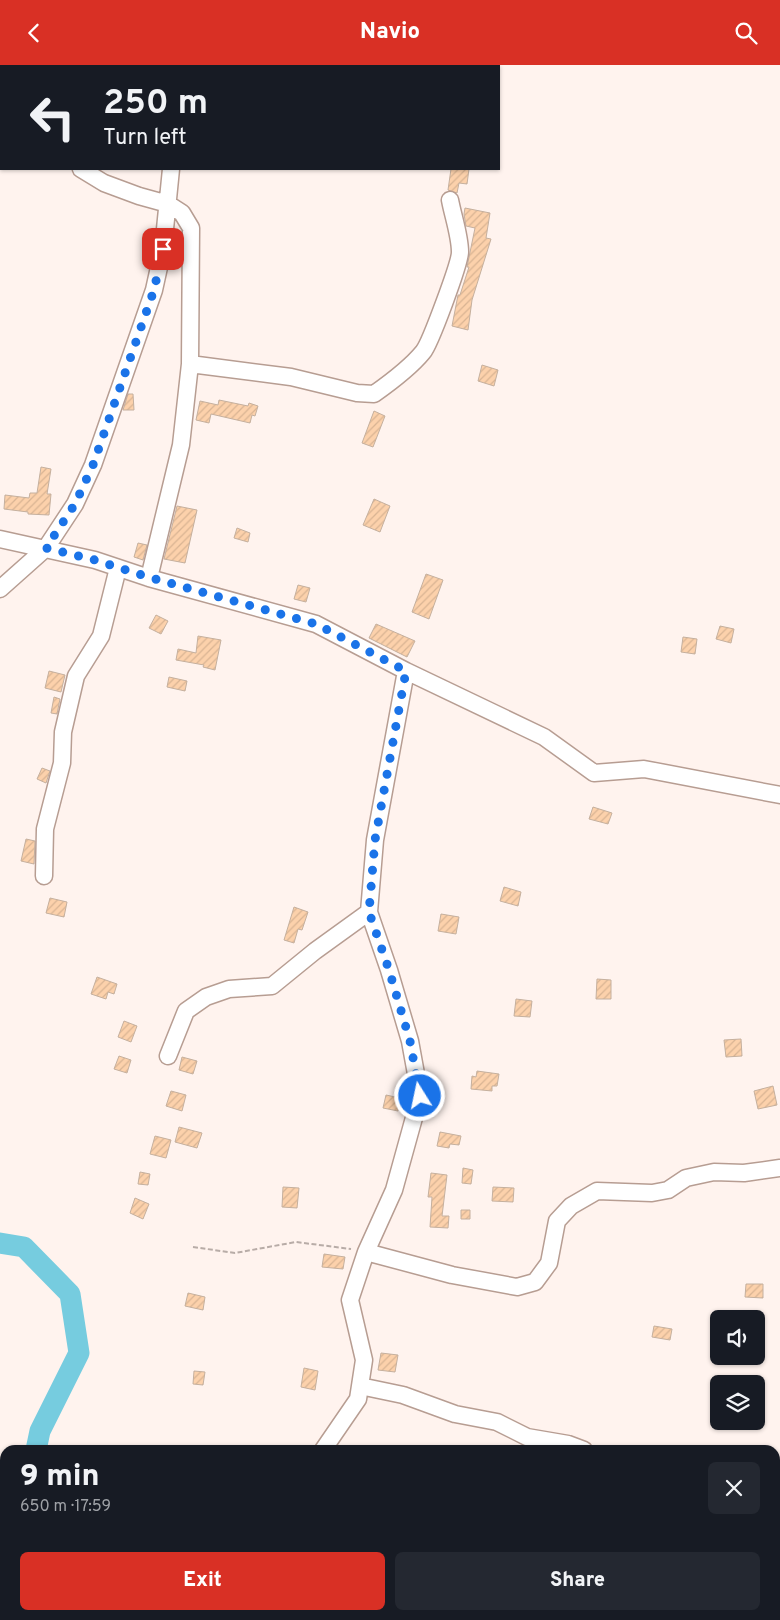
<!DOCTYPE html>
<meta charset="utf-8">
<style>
body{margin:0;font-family:Overpass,sans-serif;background:#242831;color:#f1f3f6;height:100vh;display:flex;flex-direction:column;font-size:19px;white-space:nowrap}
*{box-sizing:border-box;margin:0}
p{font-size:16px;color:#9ea1a6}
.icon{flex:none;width:28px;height:28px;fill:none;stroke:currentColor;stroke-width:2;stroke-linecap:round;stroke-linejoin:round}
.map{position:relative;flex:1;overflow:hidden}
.details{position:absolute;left:0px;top:1380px;width:780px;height:175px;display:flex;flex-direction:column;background:#171b24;border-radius:15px 15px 0 0;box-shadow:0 1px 4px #0004}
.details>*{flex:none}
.guide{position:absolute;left:0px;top:0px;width:500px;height:105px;box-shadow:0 1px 4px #0004;background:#171b24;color:#f1f3f6;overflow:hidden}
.buttons{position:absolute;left:710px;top:1245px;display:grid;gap:10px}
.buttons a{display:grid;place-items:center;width:55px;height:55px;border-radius:8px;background:#171b24;box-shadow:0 1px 4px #0004;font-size:25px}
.pin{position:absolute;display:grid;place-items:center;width:42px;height:42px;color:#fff;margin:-21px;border-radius:10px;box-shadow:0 2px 8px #0006}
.me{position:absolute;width:55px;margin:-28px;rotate:350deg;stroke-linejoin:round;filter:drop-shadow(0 0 4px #0008)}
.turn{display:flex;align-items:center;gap:18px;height:105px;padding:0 20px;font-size:22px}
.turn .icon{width:65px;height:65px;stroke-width:2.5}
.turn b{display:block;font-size:35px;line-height:42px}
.round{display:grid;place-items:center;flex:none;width:52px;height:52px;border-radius:8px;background:#242831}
.summary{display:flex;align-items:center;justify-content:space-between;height:85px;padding:0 20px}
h1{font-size:30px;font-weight:800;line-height:38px}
.button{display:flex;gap:10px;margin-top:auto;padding:10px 20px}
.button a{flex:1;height:58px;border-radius:8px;background:#d93025;color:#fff;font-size:20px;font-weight:800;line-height:58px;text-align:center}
.button a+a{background:#242831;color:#f1f3f6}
header{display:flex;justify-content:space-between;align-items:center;height:65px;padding:0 20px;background:#d93025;color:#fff;font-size:22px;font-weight:800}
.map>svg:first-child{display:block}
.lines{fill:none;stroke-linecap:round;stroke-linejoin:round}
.river{stroke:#76ccdf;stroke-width:21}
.building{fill:url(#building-hatch);stroke:#c5b09e}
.minor-casing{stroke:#b79d92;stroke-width:19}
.path{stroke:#b8aca7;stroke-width:2;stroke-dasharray:5 2.5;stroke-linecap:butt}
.minor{stroke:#fff;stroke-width:16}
.route{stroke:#1a73e8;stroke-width:9;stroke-dasharray:0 16.2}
</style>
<header><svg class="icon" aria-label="back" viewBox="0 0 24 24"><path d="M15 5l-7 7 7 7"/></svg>Navio<svg class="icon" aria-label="search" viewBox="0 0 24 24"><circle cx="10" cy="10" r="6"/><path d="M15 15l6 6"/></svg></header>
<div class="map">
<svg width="780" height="1555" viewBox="0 0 780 1555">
<defs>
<pattern id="building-hatch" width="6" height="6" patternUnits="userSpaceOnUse" patternTransform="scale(1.25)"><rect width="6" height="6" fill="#fcd1ab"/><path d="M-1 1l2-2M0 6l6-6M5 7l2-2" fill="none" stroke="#d9b493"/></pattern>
</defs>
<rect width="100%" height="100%" fill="#fff3ee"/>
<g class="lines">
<path class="river" d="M0,1178L24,1182L70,1229L79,1288L40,1366L36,1385
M17,1555V1550"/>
</g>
<path class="building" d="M451,104H469L467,119L459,118L457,128L448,125Z
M465,143L490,148L486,173L491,174L472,235L468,265L452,261L458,230H460L469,202H467L475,163L466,161L464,149Z
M482,300L498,305L494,321L478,316Z
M128,329H133L134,345H123Z
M219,335L248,341L249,338L258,341L255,351L252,350L250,358L211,349L209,358L196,355L200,336L218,340Z
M374,346L385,351L373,382L362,378Z
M41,402L51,404L47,429H51L49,450L28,449V447L4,444L5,430L29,433L30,428H37Z
M374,434L390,441L380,467L363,460Z
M177,441L197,445L185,498L164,494Z
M237,463L250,468L248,477L234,473Z
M138,478L147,480L143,495L134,492Z
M426,509L443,515L429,554L412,547Z
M298,520L310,523L306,537L294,534Z
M156,550L168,556L161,569L149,563Z
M376,559L415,576L407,592L369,573Z
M720,561L734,564L731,578L716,574Z
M198,571L221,575L215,605L203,602L204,600L176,595L178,584L196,588Z
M683,572L697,574L695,589L681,587Z
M49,606L65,610L61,627L45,623Z
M169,612L187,616L185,626L167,622Z
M54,632L60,634L57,649L51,648Z
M42,703L50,706L46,718L37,714Z
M593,742L612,748L608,759L589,754Z
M26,774L35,776L34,799L21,796Z
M504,822L521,827L518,841L500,836Z
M50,833L67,837L64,852L46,848Z
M294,842L308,847L302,865L298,864L294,878L284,875Z
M441,849L459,852L456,869L438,866Z
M97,912L117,919L114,929L108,927L106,934L91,929Z
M597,914L611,915V934H596Z
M516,934L532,936L530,952L514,951Z
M124,956L137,961L131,977L118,972Z
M741,974L742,991L726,992L724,975Z
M119,991L131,995L127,1008L114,1004Z
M182,992L197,996L193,1009L179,1005Z
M477,1006L499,1009L497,1021H492V1026L471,1024L472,1011L476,1012Z
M773,1021L777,1040L758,1044L754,1026Z
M171,1026L186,1030L182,1046L166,1041Z
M386,1030L400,1033L398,1046L383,1043Z
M179,1062L202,1068L197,1083L175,1077Z
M440,1067L461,1071L459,1080L450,1079L449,1083L437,1081Z
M155,1071L171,1075L166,1093L150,1089Z
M463,1103L473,1105L471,1119L462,1118Z
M140,1107L150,1109L148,1120L138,1119Z
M431,1108L447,1110L442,1151H449L448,1163L430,1162L432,1132H428Z
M283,1122L299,1123L297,1143L282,1142Z
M493,1122L514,1123L513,1137L492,1136Z
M135,1133L149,1139L143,1154L130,1148Z
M461,1145H470V1154H461Z
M324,1189L345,1192L343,1204L322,1202Z
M746,1219H763V1233L745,1232Z
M188,1228L205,1232L203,1245L185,1241Z
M654,1261L672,1264L670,1275L652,1272Z
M381,1288L398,1290L395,1307L378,1305Z
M304,1303L318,1306L315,1325L301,1322Z
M194,1306L205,1307L203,1320L193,1319Z"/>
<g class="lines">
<defs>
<path id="minor" d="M179,1V0
M0,69H1
M81,104L104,118L139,131L168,139L182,148L191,163L190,299L181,380L149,513
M190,299L291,312L357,328L374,329C391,317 410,303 423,287C430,279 460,198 460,187C460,171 453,151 450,135
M0,474L95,495L149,513L316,559L406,606L544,672L594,708L644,704L780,730
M0,524L46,483L75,439L93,400L154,225L163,184L171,104
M44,811L45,764L62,698L63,667L76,611L101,571L118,503
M168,991L186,946L206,932L229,924L272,921L315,886L369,847
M366,1187L452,1210L517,1222L535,1217L549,1198L557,1156L571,1141L597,1126L652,1128L668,1125L686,1113L714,1107L744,1108L780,1103
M360,1321L403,1330L455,1349L497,1357L527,1372L568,1379L584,1385
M323,1385L358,1334L364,1295L350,1235L366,1187L394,1125L420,1031L410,976L389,905L369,847L375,775L406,606
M203,1555L205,1550"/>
</defs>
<use href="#minor" class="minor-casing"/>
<path class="path" d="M193,1182L235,1188L296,1177L351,1184"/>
<use href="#minor" class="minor"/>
</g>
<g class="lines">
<path class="route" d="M163,184L154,225L93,400L75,439L46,483L95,495L148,512L316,559L406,606L375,775L369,847L389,905L410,976L420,1031"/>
</g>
</svg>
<div class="buttons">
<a><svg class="icon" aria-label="sound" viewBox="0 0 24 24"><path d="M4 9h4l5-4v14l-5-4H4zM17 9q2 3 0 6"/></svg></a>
<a><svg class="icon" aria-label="layers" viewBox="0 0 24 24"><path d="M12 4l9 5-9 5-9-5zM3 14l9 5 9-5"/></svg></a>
</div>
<div class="pin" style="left:163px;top:184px;background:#d93025"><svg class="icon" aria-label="arrive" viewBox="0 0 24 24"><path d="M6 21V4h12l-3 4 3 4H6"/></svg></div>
<svg class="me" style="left:420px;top:1031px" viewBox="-20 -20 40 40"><circle r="17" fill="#1a73e8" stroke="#fff" stroke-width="3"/><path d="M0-11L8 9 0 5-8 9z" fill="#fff"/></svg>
<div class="guide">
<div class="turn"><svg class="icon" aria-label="left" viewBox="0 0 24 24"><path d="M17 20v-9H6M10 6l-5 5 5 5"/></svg><div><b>250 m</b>Turn left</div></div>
</div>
<section class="details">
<div class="summary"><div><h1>9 min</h1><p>650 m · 17:59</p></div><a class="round"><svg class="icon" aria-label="close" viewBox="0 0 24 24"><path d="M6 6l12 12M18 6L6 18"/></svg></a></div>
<div class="button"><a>Exit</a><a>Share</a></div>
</section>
</div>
